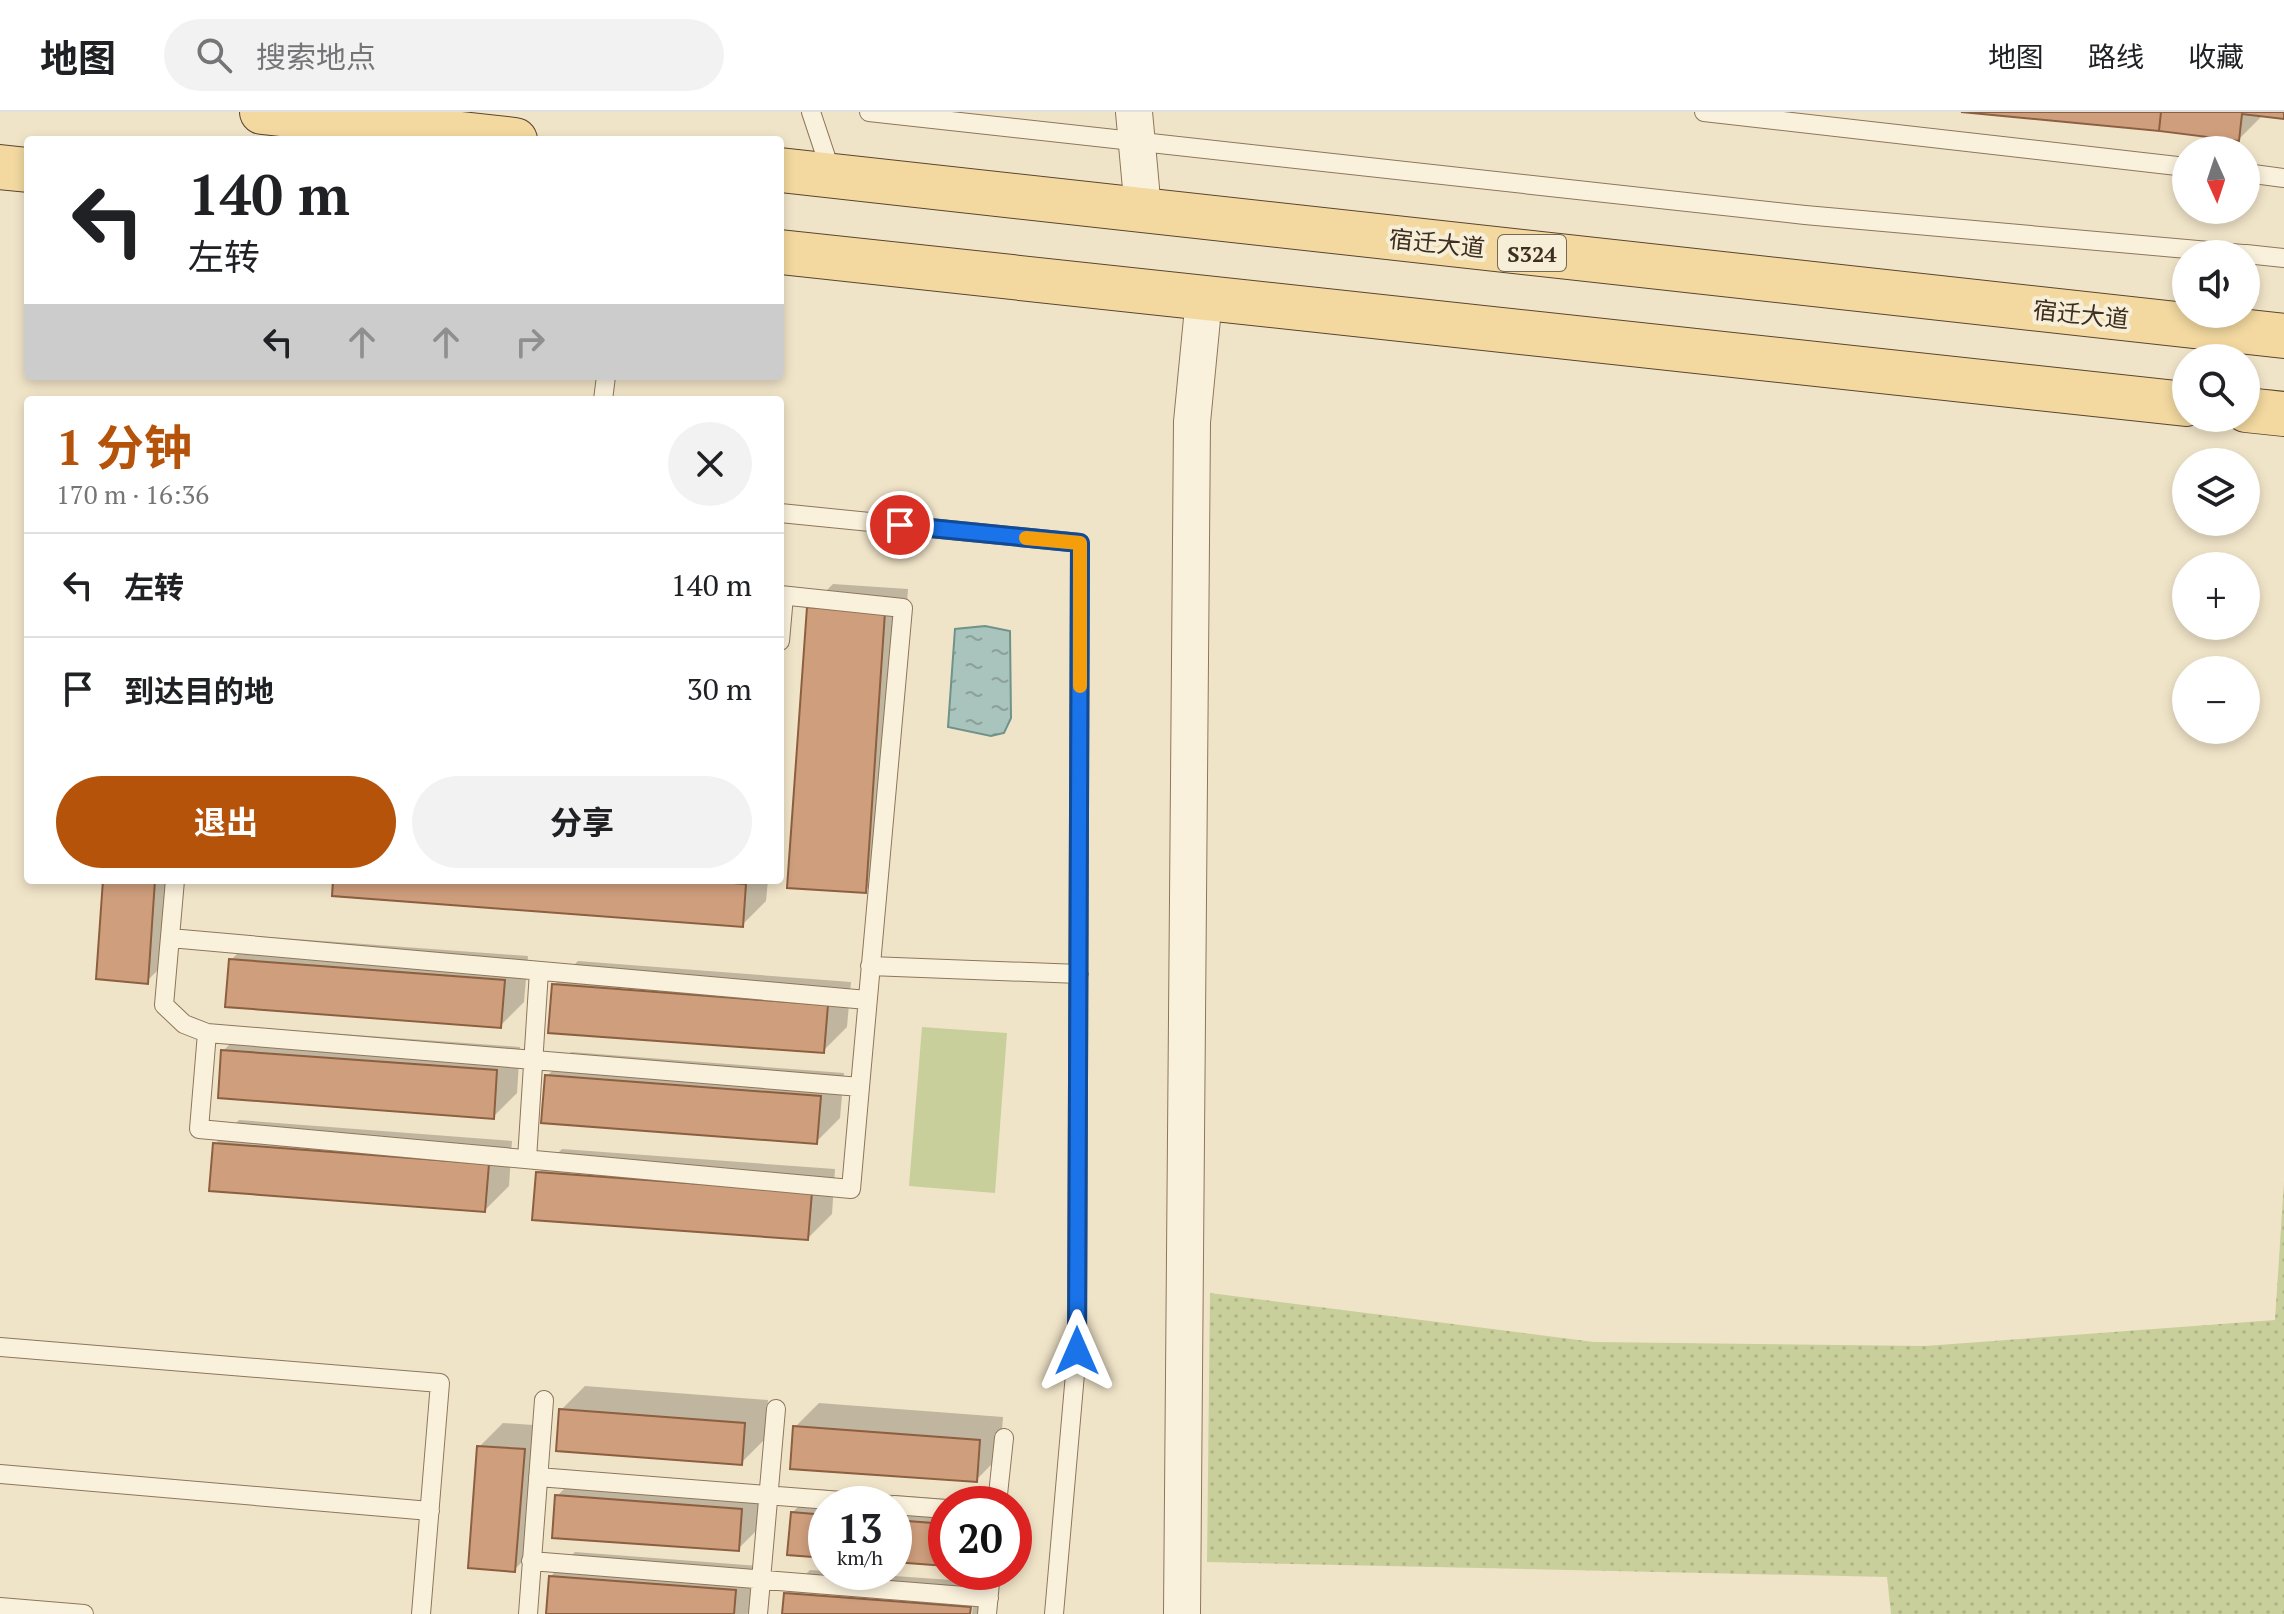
<!DOCTYPE html>
<html lang="zh">
<meta charset="utf-8">
<style>
body{margin:0;font-family:"PT Serif","Noto Sans SC",serif;background:#f2f2f2;color:#202124;height:100vh;display:flex;flex-direction:column;font-size:30px;white-space:nowrap}
*{box-sizing:border-box;margin:0}
p{font-size:26px;color:#757577}
.icon{flex:none;width:44px;height:44px;fill:none;stroke:currentColor;stroke-width:2;stroke-linecap:round;stroke-linejoin:round}
.map{position:relative;flex:1;overflow:hidden}
.sheet{position:absolute;left:24px;top:284px;width:760px;height:488px;display:flex;flex-direction:column;background:#fff;border-radius:8px;box-shadow:0 4px 12px #0003}
.sheet>*{flex:none}
.hud{position:absolute;left:24px;top:24px;width:760px;height:244px;border-radius:8px;box-shadow:0 4px 12px #0003;background:#fff;color:#202124;overflow:hidden}
.needle{width:52px;rotate:177deg}
.fabs{position:absolute;left:2172px;top:24px;display:grid;gap:16px}
.fabs a{display:grid;place-items:center;width:88px;height:88px;border-radius:50%;background:#fff;box-shadow:0 4px 12px #0003;font-size:40px}
.speed{position:absolute;left:808px;top:1374px;display:flex;gap:16px;font-size:40px;font-weight:700;text-align:center}
.speed>*{display:grid;place-content:center;width:104px;height:104px;border-radius:50%;background:#fff;box-shadow:0 4px 12px #0003;line-height:1}
.speed small{font-size:20px;font-weight:400}
.speed .limit{border:12px solid #d22;background:#fff;color:#111}
.pin{position:absolute;display:grid;place-items:center;width:68px;height:68px;color:#fff;margin:-34px;border:4px solid #fff;border-radius:50%;box-shadow:0 2px 8px #0007}
.me{position:absolute;width:88px;margin:-44px;rotate:0deg;stroke-linejoin:round;filter:drop-shadow(0 0 6px #0008)}
.turn{display:flex;align-items:center;gap:28px;height:168px;padding:0 32px;font-size:36px}
.turn .icon{width:104px;height:104px;stroke-width:2.5}
.turn b{display:block;font-size:56px;line-height:68px}
.lanes{display:flex;align-items:center;height:76px;padding:0 32px;background:#0003;justify-content:center;gap:40px;direction:ltr}
.lanes .off{opacity:.35}
.round{display:grid;place-items:center;flex:none;width:84px;height:84px;border-radius:42px;background:#f2f2f2}
.headline{display:flex;align-items:center;justify-content:space-between;height:136px;padding:0 32px}
h1{font-size:48px;font-weight:700;line-height:60px;color:#b45309}
.primary-button{display:flex;gap:16px;margin-top:auto;padding:16px 32px}
.primary-button a{flex:1;height:92px;border-radius:48px;background:#b45309;color:#fff;font-size:32px;font-weight:700;line-height:92px;text-align:center}
.primary-button a+a{background:#f2f2f2;color:#202124}
ul{padding:0;list-style:none}
li{display:flex;align-items:center;gap:24px;height:104px;padding:0 32px;border-top:2px solid #e0e0e0}
li div{flex:1}
li b{display:block;font-size:30px}
li em{font-style:normal}
header{display:flex;align-items:center;gap:48px;box-sizing:border-box;height:112px;padding:0 40px;background:#fff;border-bottom:2px solid #e0e0e0}
header strong{font-size:38px}
nav{display:flex;gap:44px;margin-inline-start:auto;font-size:28px}
.search{width:560px;height:72px;background:#f2f2f2;display:flex;align-items:center;gap:20px;box-sizing:border-box;padding:0 28px;border-radius:44px;color:#757577;font-size:30px}
.map>svg:first-child{display:block}
.grass{fill:url(#grass-dots)}
.pitch{fill:#c9cf9b}
.water{fill:url(#water-ripples);stroke:#6f938a;stroke-width:2}
.shadow{fill:#0003}
.building{fill:#cf9f7d;stroke:#8d5f41;stroke-width:2}
.lines{fill:none;stroke-linecap:round;stroke-linejoin:round}
.lane-casing{stroke:#8d765c;stroke-width:20}
.street-casing{stroke:#8d765c;stroke-width:38}
.primary-casing{stroke:#5b4430;stroke-width:46}
.lane{stroke:#faf1dc;stroke-width:18}
.street{stroke:#faf1dc;stroke-width:36}
.primary{stroke:#f3d9a0;stroke-width:44}
.route-casing{stroke:#114b97;stroke-width:20}
.route{stroke:#1a73e8;stroke-width:14}
.slow{stroke:#f59e0b;stroke-width:14}
.labels{text-anchor:middle;dominant-baseline:central;stroke-width:8;stroke-linejoin:round;paint-order:stroke}
.shield{fill:#f7eed8;stroke:#756857;stroke-width:2}
.shield-label{font-size:22px;font-weight:bold;fill:#3d2e20}
.street-label{font-size:24px;fill:#3d2e20;stroke:#f7eed8}
</style>
<header>
<strong>地图</strong>
<div class="search"><svg class="icon" aria-label="search" viewBox="0 0 24 24"><circle cx="10" cy="10" r="6"/><path d="M15 15l6 6"/></svg>搜索地点</div>
<nav><a>地图</a><a>路线</a><a>收藏</a></nav>
</header>
<div class="map">
<svg width="2284" height="1502" viewBox="0 0 2284 1502">
<defs>
<pattern id="grass-dots" width="8" height="8" patternUnits="userSpaceOnUse" patternTransform="scale(2)"><rect width="8" height="8" fill="#c9cf9b"/><path d="M2 2h.1M6 6h.1" fill="none" stroke="#aeb285" stroke-width="1.8" stroke-linecap="round"/></pattern>
<pattern id="water-ripples" width="26" height="14" patternUnits="userSpaceOnUse" patternTransform="scale(2)"><rect width="26" height="14" fill="#a9c4bc"/><path d="M2 4q2-2 4 0t4 0M15 11q2-2 4 0t4 0" fill="none" stroke="#8ba098"/></pattern>
</defs>
<rect width="100%" height="100%" fill="#f0e4c8"/>
<path class="grass" d="M2284,1070V1502H1891L1887,1465L1207,1450L1210,1181L1594,1230L1925,1234L2275,1208Z"/>
<path class="pitch" d="M922,915L1007,921L995,1081L909,1074Z"/>
<path class="water" d="M985,514L1010,519L1011,606L1004,621L991,624L948,615L955,517Z"/>
<path class="shadow" d="M1982,0H2284V5L2263,3L2239,27Z
M833,472L908,477L889,755L865,779L809,496Z
M105,768H177L171,845L147,869Z
M335,768H768L766,789L742,813Z
M255,824L528,844L524,890L500,914L231,848Z
M578,849L851,870L847,915L823,939L554,873Z
M247,915L520,935L517,981L493,1005L223,939Z
M571,940L844,961L840,1006L816,1030L547,964Z
M239,1008L512,1029L509,1074L485,1098L215,1032Z
M562,1037L835,1057L832,1102L808,1126L538,1061Z
M585,1274L768,1288L765,1327L741,1351L561,1298Z
M819,1291L1003,1305L1000,1344L976,1368L795,1315Z
M503,1311L548,1314L538,1434L514,1458L479,1335Z
M581,1360L765,1374L762,1413L738,1437L557,1384Z
M816,1377L1000,1391V1392H946V1452L894,1448V1392H826V1444L792,1401Z
M575,1440L759,1454L756,1493L747,1502H549L551,1464Z
M810,1458L994,1471L992,1502H972L974,1485H970L968,1502H784L786,1482Z"/>
<path class="building" d="M1961,0H2161L2159,19Z
M2161,0H2284V7L2242,2L2239,29L2159,19Z
M807,495L885,500L866,781L787,776Z
M103,768H155L148,872L96,867Z
M333,768H693L746,772L743,815L332,784Z
M229,847L505,868L501,916L225,895Z
M552,872L828,893L824,941L548,921Z
M221,938L497,958L494,1007L218,986Z
M545,963L821,984L817,1032L541,1011Z
M213,1031L489,1052L485,1100L209,1079Z
M536,1060L812,1080L808,1128L532,1108Z
M559,1297L745,1311L742,1353L556,1339Z
M793,1314L980,1328L977,1370L790,1357Z
M477,1334L525,1337L515,1460L468,1456Z
M555,1383L742,1397L739,1439L552,1426Z
M791,1400L826,1403V1446L787,1443Z
M894,1408L946,1412V1454L894,1450Z
M549,1464L736,1478L734,1502H546Z
M784,1481L971,1495L970,1502H782Z"/>
<g class="lines">
<defs>
<path id="lane" d="M811,0L832,63
M869,0L1805,103L2243,142
M1704,0L2186,55
M2246,61L2284,66
M2246,142L2284,146
M603,288L606,264
M780,401L1080,431L1077,1239L1054,1502
M780,529L784,484
M175,768L164,893L184,912L207,921L860,975L903,496L780,483
M170,826L867,888
M870,854L1079,862
M207,921L199,1017L851,1077L860,975
M527,1047L539,859
M0,1235L440,1271L421,1502
M0,1362L430,1399
M538,1365L880,1392
M997,1392L1004,1326
M894,1393L946,1397
M531,1449L989,1486
M0,1495L84,1502
M528,1502L544,1288
M758,1502L776,1297
M987,1502L991,1460"/>
<path id="street" d="M1134,0L1143,98
M1182,1502L1192,310L1204,186"/>
<path id="primary" d="M262,0L515,28
M0,55L28,58
M780,58L2284,224
M780,140L2186,292
M2246,298L2284,302"/>
</defs>
<use href="#lane" class="lane-casing"/>
<use href="#street" class="street-casing"/>
<use href="#primary" class="primary-casing"/>
<use href="#lane" class="lane"/>
<use href="#street" class="street"/>
<use href="#primary" class="primary"/>
</g>
<g class="lines">
<defs>
<path id="route" d="M900,413L1080,431L1077,1239"/>
</defs>
<use href="#route" class="route-casing"/>
<use href="#route" class="route"/>
<path class="slow" d="M1026,426L1080,431V574"/>
</g>
<g class="labels">
<rect class="shield" x="1498" y="123" width="68" height="36" rx="6"/>
<g class="shield-label">
<text x="1532" y="141">S324</text>
</g>
<g class="street-label">
<text transform="translate(1437 131) rotate(6)">宿迁大道</text>
<text transform="translate(2081 202) rotate(6)">宿迁大道</text>
</g>
</g>
</svg>
<div class="fabs">
<a><svg class="needle" viewBox="-14 -14 28 28"><path d="M0-13l5 13h-10z" fill="#e53935"/><path d="M0 13l5-13h-10z" fill="#757577"/></svg></a>
<a><svg class="icon" aria-label="sound" viewBox="0 0 24 24"><path d="M4 9h4l5-4v14l-5-4H4zM17 9q2 3 0 6"/></svg></a>
<a><svg class="icon" aria-label="search" viewBox="0 0 24 24"><circle cx="10" cy="10" r="6"/><path d="M15 15l6 6"/></svg></a>
<a><svg class="icon" aria-label="layers" viewBox="0 0 24 24"><path d="M12 4l9 5-9 5-9-5zM3 14l9 5 9-5"/></svg></a>
<a>+</a>
<a>−</a>
</div>
<div class="speed"><div>13<small>km/h</small></div><div class="limit">20</div></div>
<div class="pin" style="left:900px;top:413px;background:#d93025"><svg class="icon" aria-label="arrive" viewBox="0 0 24 24"><path d="M6 21V4h12l-3 4 3 4H6"/></svg></div>
<svg class="me" style="left:1077px;top:1239px" viewBox="-20 -20 40 40"><path d="M0-17L14 15 0 8-14 15z" fill="#1a73e8" stroke="#fff" stroke-width="4"/></svg>
<div class="hud">
<div class="turn"><svg class="icon" aria-label="left" viewBox="0 0 24 24"><path d="M17 20v-9H6M10 6l-5 5 5 5"/></svg><div><b>140 m</b>左转</div></div>
<div class="lanes"><svg class="icon" aria-label="left" viewBox="0 0 24 24"><path d="M17 20v-9H6M10 6l-5 5 5 5"/></svg><svg class="icon off" aria-label="ahead" viewBox="0 0 24 24"><path d="M12 20V5M6 11l6-6 6 6"/></svg><svg class="icon off" aria-label="ahead" viewBox="0 0 24 24"><path d="M12 20V5M6 11l6-6 6 6"/></svg><svg class="icon off" aria-label="right" viewBox="0 0 24 24"><path d="M7 20v-9h11M14 6l5 5-5 5"/></svg></div>
</div>
<section class="sheet">
<div class="headline"><div><h1>1 分钟</h1><p>170 m · 16:36</p></div><a class="round"><svg class="icon" aria-label="close" viewBox="0 0 24 24"><path d="M6 6l12 12M18 6L6 18"/></svg></a></div>
<ul>
<li><svg class="icon" aria-label="left" viewBox="0 0 24 24"><path d="M17 20v-9H6M10 6l-5 5 5 5"/></svg><div><b>左转</b></div><em>140 m</em></li>
<li><svg class="icon" aria-label="arrive" viewBox="0 0 24 24"><path d="M6 21V4h12l-3 4 3 4H6"/></svg><div><b>到达目的地</b></div><em>30 m</em></li>
</ul>
<div class="primary-button"><a>退出</a><a>分享</a></div>
</section>
</div>
